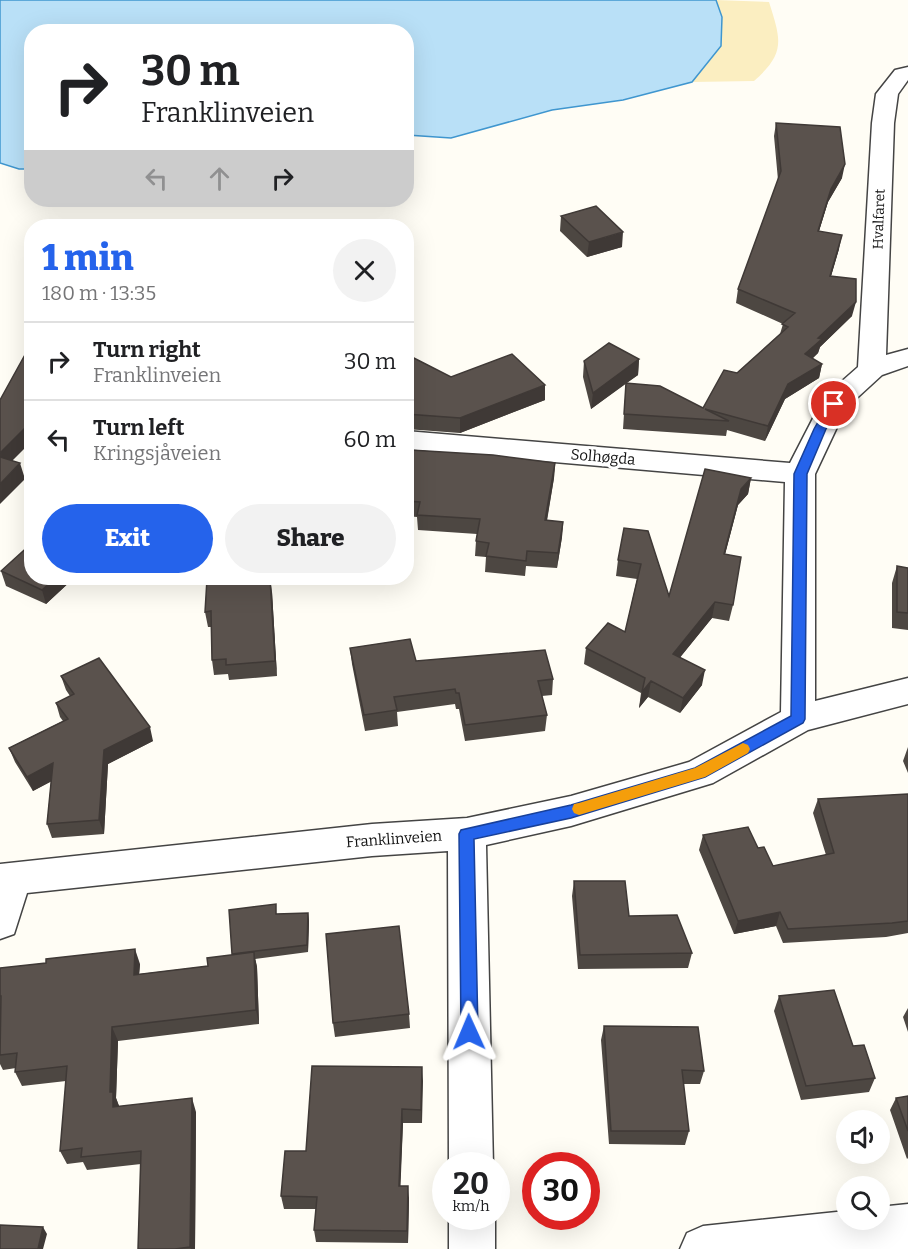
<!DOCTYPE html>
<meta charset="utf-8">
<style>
body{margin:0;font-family:Bitter,serif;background:#f2f2f2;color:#202124;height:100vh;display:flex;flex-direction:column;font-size:22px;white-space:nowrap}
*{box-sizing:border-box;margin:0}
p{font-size:20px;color:#757577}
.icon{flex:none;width:33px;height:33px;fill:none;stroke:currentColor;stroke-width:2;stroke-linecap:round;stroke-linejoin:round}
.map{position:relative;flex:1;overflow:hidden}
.drawer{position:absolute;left:24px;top:219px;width:390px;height:366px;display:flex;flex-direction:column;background:#fff;border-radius:24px;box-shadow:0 6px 24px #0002}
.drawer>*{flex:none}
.guide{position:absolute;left:24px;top:24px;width:390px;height:183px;border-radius:24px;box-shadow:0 6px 24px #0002;background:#fff;color:#202124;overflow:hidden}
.buttons{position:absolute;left:836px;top:1110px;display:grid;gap:12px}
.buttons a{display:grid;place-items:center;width:54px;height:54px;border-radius:50%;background:#fff;box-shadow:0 6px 24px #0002;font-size:30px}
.speed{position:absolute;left:432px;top:1152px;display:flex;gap:12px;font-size:30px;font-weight:700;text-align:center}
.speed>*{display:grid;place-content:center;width:78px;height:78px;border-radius:50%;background:#fff;box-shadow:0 6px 24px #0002;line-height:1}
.speed small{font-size:15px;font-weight:400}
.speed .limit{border:9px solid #d22;background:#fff;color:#111}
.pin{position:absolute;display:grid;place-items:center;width:51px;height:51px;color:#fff;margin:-26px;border:3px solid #fff;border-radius:50%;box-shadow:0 2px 6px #0007}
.me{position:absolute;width:66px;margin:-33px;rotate:359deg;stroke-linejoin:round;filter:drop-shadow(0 0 4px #0008)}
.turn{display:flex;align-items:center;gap:21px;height:126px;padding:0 18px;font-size:27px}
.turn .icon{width:78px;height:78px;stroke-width:2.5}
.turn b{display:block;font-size:42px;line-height:51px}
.lanes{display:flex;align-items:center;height:57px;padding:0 18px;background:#0003;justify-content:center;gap:30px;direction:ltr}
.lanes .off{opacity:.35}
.round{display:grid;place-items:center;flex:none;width:63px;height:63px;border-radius:32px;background:#f2f2f2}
.head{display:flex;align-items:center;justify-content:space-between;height:102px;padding:0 18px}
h1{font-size:36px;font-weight:800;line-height:45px;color:#2563eb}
.primary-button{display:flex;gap:12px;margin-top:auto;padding:12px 18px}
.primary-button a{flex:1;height:69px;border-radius:36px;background:#2563eb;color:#fff;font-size:24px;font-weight:800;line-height:69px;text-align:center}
.primary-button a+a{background:#f2f2f2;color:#202124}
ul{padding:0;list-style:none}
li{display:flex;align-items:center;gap:18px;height:78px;padding:0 18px;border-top:2px solid #e0e0e0}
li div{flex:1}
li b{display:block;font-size:22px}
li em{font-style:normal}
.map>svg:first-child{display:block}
.sand{fill:#fbeec1}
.water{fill:#b9e0f7;stroke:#3f96cf;stroke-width:1.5}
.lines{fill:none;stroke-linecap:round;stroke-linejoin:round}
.minor-casing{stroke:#444;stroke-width:3}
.minor{fill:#fff;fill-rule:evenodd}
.wall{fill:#4d4742}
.shaded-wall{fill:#3f3936}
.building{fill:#5a524d;stroke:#3f3936;stroke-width:1.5}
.route{fill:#2563eb;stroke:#184099;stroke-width:1.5}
.slow{fill:#f59e0b}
.labels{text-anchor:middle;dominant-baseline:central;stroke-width:6;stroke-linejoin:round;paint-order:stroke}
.far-street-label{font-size:14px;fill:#111;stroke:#fff}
.street-label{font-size:15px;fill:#111;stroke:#fff}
</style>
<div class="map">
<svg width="908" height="1249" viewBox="0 0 908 1249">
<rect width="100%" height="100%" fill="#fffdf5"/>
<path class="sand" d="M716,0L769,2C781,40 786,53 754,81L692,82C718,49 730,44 716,0Z"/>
<path class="water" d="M0,0H716L722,17L721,46L692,82L623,100L552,110L451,138L407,135L406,32H32L31,169H19L0,163Z"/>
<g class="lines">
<defs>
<path id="minor" d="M908,67V80L898,94L894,123L886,355L908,349V366L882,375L846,408L815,474V701L908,678V704L808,730L713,783L571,826L486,845L493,1166H449L448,851L372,856L27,893L14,934L0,939V864L372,824L467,818L571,796L689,762L781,712L785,482L406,449V431L790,463L824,397L858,367L872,123L876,94L895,70Z
M908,1204V1249H680L687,1233L703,1226L846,1211V1220H879V1207Z
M449,1216H495V1249H449Z"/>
</defs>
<use href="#minor" class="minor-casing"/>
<use href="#minor" class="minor"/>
</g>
<path class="wall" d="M776,123L842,178L828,202L819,231L839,249L831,276L852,316L820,347L818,353L812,359L822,364L819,378L785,399L765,441L727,430L726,436L623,429L626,383L591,409L583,377L584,361L639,359L638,375L626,383L703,408L737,373L780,334L783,324L736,303L738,289L778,180L774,136Z
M561,216L622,247L587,257L560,231Z
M406,354L451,377L545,400L460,433L406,429Z
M555,463L554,478L547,521L563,522L562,537L557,568L526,566L525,576L485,572L486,557L475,556L476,541L477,534L418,530L417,517L406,516V471Z
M751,478L748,494L738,505L725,554L733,605L729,621L712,618L680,657L702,685L680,713L648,697L639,708L641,693L584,664L586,648L625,632L637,579L616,576L618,560L648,531L669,596Z
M908,563V630L892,628V583L897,566L908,568Z
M1,571L74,578L46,604L6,586Z
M287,578H319V579Z
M272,592L277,676L229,680L228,674L214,675L212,660L211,627H208L205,612Z
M350,648L416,661L553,679L552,695L542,696L547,715L545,731L465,741L459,709H456L455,704L397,712L398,726L365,731L352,664Z
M61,676L153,741L108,764L104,834L52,838L47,824L51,781L33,791L15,762L9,748L63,721L60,717L56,703L70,696L66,690Z
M908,747V773L903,761Z
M908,794V933L886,937L783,943L776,926L734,934L699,850L703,835L758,848L773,866L826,855L813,813L818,799Z
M574,881L629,916L692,953L688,968L578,969L572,896Z
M308,913L309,921L308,952L255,959L257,967L259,1024L118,1041L116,1098L119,1106L196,1112L195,1249H138L141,1164L87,1170L83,1162L67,1164L60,1151L66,1081L22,1086L15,1072L16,1068L3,1070L0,1064V968L140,964L139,974L208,966L232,955L277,914Z
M779,996L853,1046L875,1078L869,1092L801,1100L774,1011Z
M908,1008V1032L903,1017Z
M409,1014L410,1028L335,1037L333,1023Z
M604,1026L704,1071L700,1084H683L689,1131L685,1145L609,1144L601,1040Z
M422,1067V1123H403L400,1186L409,1198L408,1243L316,1242L314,1230L316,1209H284L281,1196L306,1151Z
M908,1096V1158L907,1159L890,1110L896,1098Z"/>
<path class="shaded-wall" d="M845,164L842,178L828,202L815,244L818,231L831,189Z
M623,232L622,247L587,257L589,242Z
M842,235L839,249L827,290L830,276Z
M856,302L852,316L820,347L818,353L802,368L805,354L818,338Z
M639,359L638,375L591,409L593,393Z
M822,364L819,378L785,399L765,441L768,426L788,384Z
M545,385V400L460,433V418Z
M32,421V441L2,471L0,465V453Z
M20,463L25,479L0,504V484Z
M555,463L554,478L544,536L545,520Z
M751,478L748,494L738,505L721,570L724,554L741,489Z
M563,522L562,537L557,568L558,553Z
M55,578H74L46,604L42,590Z
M270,578L272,592L277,676L275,661Z
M715,602L712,618L670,670L673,654Z
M705,670L702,685L680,713L683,698Z
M651,681L648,697L639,708L642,692Z
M150,727L153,741L108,764L104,834L99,820L104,750Z
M53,763L58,778L33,791L27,777Z
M780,912L776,926L734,934L738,921Z
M308,913L309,921L308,952L307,945Z
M135,949L140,964L138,989L134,975Z
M254,952L257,967L259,1024L256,1010Z
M112,1027L118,1041L116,1098L119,1106L113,1107L110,1092Z
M422,1067L423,1081L422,1123L421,1110Z
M192,1098L196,1112L195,1249H191L190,1247Z
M402,1109L403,1123L400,1199L399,1186Z
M408,1186L409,1198L408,1243L407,1231Z
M43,1227L47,1234L43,1249H38Z"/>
<path class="building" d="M776,123L840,127L845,164L831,189L818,231L842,235L830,276L856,279V302L818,338L822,339L805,354L822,364L788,384L768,426L705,409L729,421L624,414L626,383L660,386L703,408L724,370L737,373L788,327L782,324L795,313L738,289L781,171Z
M596,206L623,232L589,242L561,216Z
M32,342V421L0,453V400Z
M609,343L639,359L593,393L584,361Z
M406,354L451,377L512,354L545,385L460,418L406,414Z
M410,450L493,455L555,463L545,520L563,522L558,553L527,551L526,561L486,556L489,543L476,541L480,519L417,515L420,502L406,501V471Z
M0,457L20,463L0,484Z
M705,469L751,478L741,489L724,554L741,557L733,605L715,602L673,654L705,670L683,698L651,681L642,692L645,678L586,648L608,623L625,632L641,564L618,560L624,528L648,531L669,596Z
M32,543V578H55L42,590L1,571Z
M897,566L908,568V613L897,612Z
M253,578H270L275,661L226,665V659L212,660L211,611L205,612L207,579Z
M410,639L416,661L545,650L553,679L538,681L547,715L465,725L459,693H456L455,689L394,697L397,710L364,715L350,648Z
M99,658L150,727L104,750L99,820L47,824L53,763L27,777L9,748L68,719L56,703L74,694L61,676Z
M908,794V921L892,923L788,929L780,912L738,921L703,835L748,827L758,848L764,847L773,866L834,853L818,799Z
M574,881H625L629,916L677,915L692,953L580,955Z
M276,904V914L308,913L307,945L232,954L229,910Z
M399,926L409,1014L333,1023L326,934Z
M135,949L134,975L208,966L207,958L254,952L256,1010L112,1027L110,1092H113V1107L192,1098L190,1247L175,1249H138L141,1151L81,1157L82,1148L60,1151L67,1066L15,1072L17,1053L0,1055L1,996H0V968L46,963V959Z
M834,990L853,1046L864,1045L875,1078L806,1086L779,996Z
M604,1026L698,1027L704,1071L682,1070L689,1131H611Z
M312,1066L422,1067L421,1110L402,1109L399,1186H408L407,1231L314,1230L317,1197L281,1196L285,1151H306Z
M908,1096V1131L896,1098Z
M0,1225L43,1227L38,1249H0Z"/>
<path class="route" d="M834,400L840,404L826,429L807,474L805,719L803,723L705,777L571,818L474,839L478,1032L475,1038L469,1040L463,1038L461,1032L459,834L461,830L571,805L695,768L791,716L794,474L814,429L830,401Z"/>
<path class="slow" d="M743,743L748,745L750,749L748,753L705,777L579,815L574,813L572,809L574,804L579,803L695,768Z"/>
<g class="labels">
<g class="far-street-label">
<text transform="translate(879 219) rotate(-88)">Hvalfaret</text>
</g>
<g class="street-label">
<text transform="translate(603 457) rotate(5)">Solhøgda</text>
<text transform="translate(394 839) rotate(-4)">Franklinveien</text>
</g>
</g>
</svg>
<div class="buttons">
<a><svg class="icon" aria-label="sound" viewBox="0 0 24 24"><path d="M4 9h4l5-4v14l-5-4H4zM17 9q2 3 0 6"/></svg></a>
<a><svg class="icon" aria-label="search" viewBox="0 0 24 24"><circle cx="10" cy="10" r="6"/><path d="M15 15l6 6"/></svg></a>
</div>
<div class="speed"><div>20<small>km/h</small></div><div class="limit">30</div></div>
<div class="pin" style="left:834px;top:404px;background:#d93025"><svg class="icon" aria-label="arrive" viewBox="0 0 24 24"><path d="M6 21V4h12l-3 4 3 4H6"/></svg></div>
<svg class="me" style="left:469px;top:1032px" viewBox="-20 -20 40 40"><path d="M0-17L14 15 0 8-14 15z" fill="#2563eb" stroke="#fff" stroke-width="4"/></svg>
<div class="guide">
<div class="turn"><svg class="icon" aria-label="right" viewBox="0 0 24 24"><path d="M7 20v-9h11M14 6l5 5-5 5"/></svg><div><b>30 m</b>Franklinveien</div></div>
<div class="lanes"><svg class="icon off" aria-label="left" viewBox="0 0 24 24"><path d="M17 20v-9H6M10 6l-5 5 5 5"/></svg><svg class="icon off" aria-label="ahead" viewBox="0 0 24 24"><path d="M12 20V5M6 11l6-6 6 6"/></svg><svg class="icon" aria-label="right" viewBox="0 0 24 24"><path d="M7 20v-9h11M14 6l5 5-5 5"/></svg></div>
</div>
<section class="drawer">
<div class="head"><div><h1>1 min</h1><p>180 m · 13:35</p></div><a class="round"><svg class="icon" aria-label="close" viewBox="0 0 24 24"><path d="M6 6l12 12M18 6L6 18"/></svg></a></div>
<ul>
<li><svg class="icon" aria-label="right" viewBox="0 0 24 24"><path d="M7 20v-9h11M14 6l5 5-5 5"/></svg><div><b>Turn right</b><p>Franklinveien</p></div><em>30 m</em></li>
<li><svg class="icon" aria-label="left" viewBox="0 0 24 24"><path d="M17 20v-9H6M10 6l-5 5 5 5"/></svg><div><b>Turn left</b><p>Kringsjåveien</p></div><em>60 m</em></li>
</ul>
<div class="primary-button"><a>Exit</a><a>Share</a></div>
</section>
</div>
